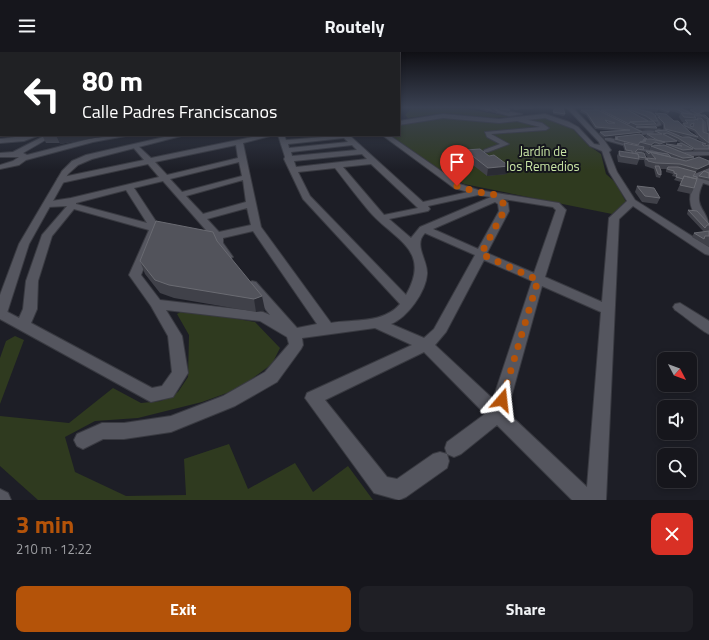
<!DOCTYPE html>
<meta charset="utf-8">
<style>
body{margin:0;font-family:"Titillium Web",sans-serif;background:#1f1f25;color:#f1f3f6;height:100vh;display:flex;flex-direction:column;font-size:15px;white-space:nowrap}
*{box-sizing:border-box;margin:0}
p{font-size:13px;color:#9e9fa3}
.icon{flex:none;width:22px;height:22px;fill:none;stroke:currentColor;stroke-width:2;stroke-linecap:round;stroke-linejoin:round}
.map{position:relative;height:448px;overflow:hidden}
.panel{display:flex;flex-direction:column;background:#16161c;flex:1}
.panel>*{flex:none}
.hud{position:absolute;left:0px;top:0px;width:400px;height:84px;box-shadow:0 2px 6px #0003,0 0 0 1px #35353b;background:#202124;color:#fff;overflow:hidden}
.needle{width:26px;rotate:131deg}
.buttons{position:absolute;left:657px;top:300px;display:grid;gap:8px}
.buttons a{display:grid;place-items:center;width:40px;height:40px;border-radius:8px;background:#16161c;box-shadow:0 2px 6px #0003,0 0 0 1px #35353b;font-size:20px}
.pin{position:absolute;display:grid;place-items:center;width:34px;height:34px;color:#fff;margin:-41px -17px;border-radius:50% 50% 50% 0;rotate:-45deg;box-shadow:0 0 4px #0007}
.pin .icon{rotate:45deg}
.me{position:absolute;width:44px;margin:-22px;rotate:17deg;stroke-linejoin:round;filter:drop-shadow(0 0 3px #0008)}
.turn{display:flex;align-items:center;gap:14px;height:84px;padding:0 16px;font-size:18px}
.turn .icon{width:52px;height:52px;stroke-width:2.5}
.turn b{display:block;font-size:28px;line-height:34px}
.round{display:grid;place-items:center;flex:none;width:42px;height:42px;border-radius:8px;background:#1f1f25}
.headline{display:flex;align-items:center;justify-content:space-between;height:68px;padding:0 16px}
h1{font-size:24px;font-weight:700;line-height:30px;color:#b45309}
.button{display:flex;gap:8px;margin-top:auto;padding:8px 16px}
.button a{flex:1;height:46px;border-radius:8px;background:#b45309;color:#fff;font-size:16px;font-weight:700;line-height:46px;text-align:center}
.button a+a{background:#1f1f25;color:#f1f3f6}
header{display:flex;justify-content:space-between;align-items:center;height:52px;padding:0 16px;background:#16161c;font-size:18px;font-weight:700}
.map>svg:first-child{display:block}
.green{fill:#2f3a1f}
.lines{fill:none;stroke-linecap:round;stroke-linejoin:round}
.pedestrian-casing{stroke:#393a41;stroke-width:2}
.minor-casing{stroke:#393a41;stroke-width:2}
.tertiary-casing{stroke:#393a41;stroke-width:2}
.pedestrian{fill:#55565f;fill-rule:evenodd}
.minor{fill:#55565f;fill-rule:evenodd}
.tertiary{fill:#55565f;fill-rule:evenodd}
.wall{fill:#404149;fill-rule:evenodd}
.shaded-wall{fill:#2a2b33}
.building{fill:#52535b;stroke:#6a6b72;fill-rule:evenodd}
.route{stroke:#b45309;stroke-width:7;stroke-dasharray:0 12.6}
.labels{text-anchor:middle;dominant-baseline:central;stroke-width:4;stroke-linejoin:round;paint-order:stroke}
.far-park-label{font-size:13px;fill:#c9e5a5;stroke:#14151c}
</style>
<header><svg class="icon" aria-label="menu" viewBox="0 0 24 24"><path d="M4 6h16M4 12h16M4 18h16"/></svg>Routely<svg class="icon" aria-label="search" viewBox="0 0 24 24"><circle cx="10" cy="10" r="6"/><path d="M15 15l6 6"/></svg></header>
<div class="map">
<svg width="709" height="448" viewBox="0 0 709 448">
<rect width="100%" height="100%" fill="#1d1e26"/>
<path class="green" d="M412,55L468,57L512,65L493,66L445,61L408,66L405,63Z
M543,65L570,74L588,93L601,102L606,122L616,131L626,150L612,162L464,132L419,105L389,83H399V73L440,66H461L501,71Z
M184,258L255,270L280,296L272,312L238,337L202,350L138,366L95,369L65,385L75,420L126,444L186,443L184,407L229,392L248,437L295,411L313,440L348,414L373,448H38L0,414V364L69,371L113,336L141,351L161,349L178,340L188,325L189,283L177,262Z
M15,284L24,288L0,352V306L6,289Z"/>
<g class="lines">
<defs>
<path id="pedestrian" d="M642,56H646L659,65L661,73L655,75L640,68L642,65L656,71L654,67L642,58Z
M515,65L542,71L549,76L546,78L491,82L509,92L488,100H484V98L500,92L487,85L485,80L540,75L513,68Z
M607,85L670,103L671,104L668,106L605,88V86Z
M709,116V121L699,125L703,126V130H697L691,126L694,121Z"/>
<path id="minor" d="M476,55H487L522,62L509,64Z
M566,55H572L604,88L611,98L609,100L617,120L635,148L709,195V203L705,202L633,154L619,167L606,448H572L497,373L461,402L454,405L447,402L445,396L447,390L485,362L424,300L325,348L387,425L397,427L433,402L440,400L447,402L449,409L447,416L406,445L399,448L374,441L305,346L307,341L412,293L375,276L302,286L303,293L301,297L277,330L235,354L171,380L124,387H103L83,397L77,394L74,388L77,382L102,371H124L171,364L223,344L265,320L289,292L287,285L260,269L166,258L182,284L188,321L173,345L151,350L0,267V256L19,266L23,257L26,229L42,183L67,154L48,155L43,152L45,150L71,146L159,125L148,112L61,131L57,128L58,126L144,108L132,94L136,92L151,106L262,83H274L243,91L261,175L331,271C354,267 383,272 400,252L303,147L284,107L285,105L278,83H284L286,88L349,83L423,150L468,140L454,136L382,83H389L460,132L478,138L559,151L566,158L545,225L602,250L609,166L627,149L609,120L602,99L590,94L574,77L545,66L499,71L443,66L399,73V69L443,62L499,67L545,62L569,70L578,75L594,92L600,93L599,90ZM344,86L348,90L289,96L288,92ZM236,93L238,106L167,123L155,110ZM352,93L357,98L292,104L291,100ZM362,102L367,107L296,115L294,109ZM239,110L242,124L182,140L170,127ZM371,112L418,156L384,163L343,115ZM335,116C346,130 357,145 369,159C394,188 432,197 406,243L310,144L298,120ZM243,128L246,150L203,162L186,144ZM163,129L212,185L213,191L223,207L227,208L233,205L223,191V186L253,179L317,272L297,276L256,230L252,229L246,233L270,263L263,260L160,248L141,223L158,180L163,177L159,174L134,136ZM126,138L147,171L76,152V151ZM478,143L491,145L420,175L411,186L389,167L428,159L430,157L428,154ZM503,147L553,155L556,158L534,221L487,201L509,159L508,151ZM495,150L498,152L499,159L478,197L433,177ZM247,156L251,173L219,180L207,167ZM74,157L149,178L129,223L151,254L168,284L172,320L162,334L152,336L31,271L37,257L38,229L52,184ZM425,181L475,203L434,277L424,286L391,272C407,266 426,240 427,222C428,208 413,193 425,181ZM484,208L532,229L493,347L435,293L446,280ZM542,234L601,260L587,435L507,360Z
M660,55C678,55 694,57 707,71L709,85L703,82L701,72L677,58Z
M628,73L642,79L659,77L673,82L670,84L659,81L641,83L626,76L625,75Z
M0,74H1L0,79Z
M30,83H40L24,89L0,91V87Z
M46,83H54L23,101L27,103L93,86L131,83L93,90L26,108L19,113L0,117V113L13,109L19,105H0V101L13,100Z
M709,99V103L682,104L678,102L682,100Z
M700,125L709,127V133L703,131C691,156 709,157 709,176C704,175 702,172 699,168C687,154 688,141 697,126Z
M680,251L709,269V282C703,280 683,263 675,258L673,255L675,252Z"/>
<path id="tertiary" d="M173,83H185L92,107L78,113L68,122L29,192L7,261L5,264L0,266V243L19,192L62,119L72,109L86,103Z
M0,437L8,441L11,448H0Z"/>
</defs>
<use href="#pedestrian" class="pedestrian-casing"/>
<use href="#minor" class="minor-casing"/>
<use href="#tertiary" class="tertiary-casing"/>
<use href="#pedestrian" class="pedestrian"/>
<use href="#minor" class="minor"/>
<use href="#tertiary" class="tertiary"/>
</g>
<path class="wall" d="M446,55H461L447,56Z
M471,55H486L489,56L487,55H496L497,59V62L489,56L488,60Z
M499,55H508L510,58L509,61L500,59Z
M512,55H534L533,57H519L518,58H514Z
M548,55H563L565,62L564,64L553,62L554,58Z
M589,55H678L692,62H693L689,60L690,58L709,55V60H704L703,61L700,63L709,67V100L694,99L692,98L691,100H683L694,105L693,107L709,116L694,122L693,124L694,136L691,142L677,139L681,130L674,128L676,125L672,124L673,122L666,120V117H661V123L660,126L656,125L654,117L645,114L644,108H639L637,113L618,110L617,104L619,99L625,100L623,94L624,92L614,89L615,88L614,87L615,85L604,86L599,82L600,80L615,79L595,77L586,63L580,60L581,58H595ZM636,57L657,60L658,58L668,62L669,59L675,60L680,62L679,65L682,70H684L685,71H683L682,73L655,61L654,63ZM636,62L645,66L649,69H648ZM656,65L658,66L657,67L663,73V78L656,79L657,76L655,74L656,72H657L658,69L656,66ZM702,67L706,69L707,81L703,80ZM637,77L655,79L653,81L656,82H647L645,85L649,87H647L641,83L642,80ZM687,77L694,80L697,84L691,81ZM675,82L686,85H682ZM669,85L681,91L677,92L676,93H668L675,92L677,89ZM698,86V87L707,93H705L706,92L695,87L697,88ZM644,97L649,98L650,97L663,101L646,99L645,102L648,106H646L642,100Z
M42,83H115L88,87L60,92V91H46Z
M465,98L507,122L487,124L464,106Z
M709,121V129L698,126L699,124Z
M637,134L660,146L657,152L642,150L635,140Z
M688,158L709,172V195L692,185L694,181L704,180L687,162Z
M217,189L265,258L256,260L174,246L160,241L145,222L140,209Z"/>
<path class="shaded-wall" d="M623,55H638V56L630,57H628L627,58L622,59Z
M704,59L703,61L697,64L698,62Z
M642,80L641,83L604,86L605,84Z
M56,83H115L88,87L60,92Z
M677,89L675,92L664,93L658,97L660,92L662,91Z
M655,90L653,95L651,94L650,96V97L649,98L651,93Z
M709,112V116L694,122L691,127L698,117Z
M509,114L507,122L487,124L488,116Z
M262,244L265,258L256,260L254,247Z"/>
<path class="building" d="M479,55H486L489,56V58Z
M491,55H496L497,59Z
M500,55H508L510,58L500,57Z
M553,55H563L565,62L553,60L555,56Z
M643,55H654L658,57Z
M656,55H678L692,62L684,61L676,57H669V60Z
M699,55H709V58H701L704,59L698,62L690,58Z
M634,56L652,61L656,64H655L658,69H653L646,64L628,57Z
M626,57L648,69L630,70L629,72L601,58Z
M581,58H598L642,80L605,84L600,80L630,78L596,75L587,61ZM605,68L615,71H608Z
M655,61L666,62L674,69H678L691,81L698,85L665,77L664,71L658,65H660Z
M681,61L692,62H700L702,64H694L696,66L684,65Z
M701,63H705L709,67V68Z
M697,66H701L703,68V80L709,82V91L700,84L695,78L685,74L683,71H688L685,68H695V67L698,68ZM694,71L693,75L690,74L691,72Z
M707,68H709V79Z
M653,69L656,72L637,73L630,70Z
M655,74L657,76L636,75Z
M665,78L682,85H689L706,92H702L704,94L709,93V97H695L678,86L667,81L663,82L677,89L665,90L657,88L647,82H662L655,79Z
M640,82L647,87H644L642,90H640L638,93L615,87L618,86L615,85Z
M644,87H651L665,90L660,92L655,90L651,93L640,90L646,89L643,88H646Z
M624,91L644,95L643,98L638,97L635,100L644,101L646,106H647L646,108V106L639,105L638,102L632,101V99L626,98Z
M681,91L693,97L683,98L666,92L682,94L677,92Z
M664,93L694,105L683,106L651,94Z
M480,97L489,104L494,103L509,114L488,116L465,98Z
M619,99L638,102L639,107L620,104Z
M646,99L668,102L671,105L650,100L649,102Z
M650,100L686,109L699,105L709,109V112L698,117L680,112L656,111L648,109L647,106L656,107Z
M655,114H659L661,119V123L658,122Z
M668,115H678L696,120L693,124L697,125V127L684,124L683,127L676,125L677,122L674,121V119L667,117Z
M704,119L709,121V126L699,124Z
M684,124L697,127L694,136L680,133Z
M637,134L654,136L660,146L645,144Z
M688,158L697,159L709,172V173H707L705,176Z
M156,169L213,180L217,189L262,244L254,247L169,233L155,228L140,209Z
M709,179V184H705L704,187L694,181Z"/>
<linearGradient id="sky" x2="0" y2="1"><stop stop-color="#101015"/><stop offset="0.47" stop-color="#3a4152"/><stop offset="1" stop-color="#3a4152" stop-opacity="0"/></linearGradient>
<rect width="709" height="118" fill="url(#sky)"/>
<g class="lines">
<path class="route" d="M457,134L477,140L493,142L503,151L504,159L481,202L538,228L502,348"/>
</g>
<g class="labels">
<g class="far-park-label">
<text x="543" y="99">Jardín de<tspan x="543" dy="15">los Remedios</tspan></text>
</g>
</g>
</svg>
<div class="buttons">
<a><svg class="needle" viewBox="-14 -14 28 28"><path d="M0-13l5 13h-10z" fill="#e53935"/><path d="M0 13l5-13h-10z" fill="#9e9fa3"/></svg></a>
<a><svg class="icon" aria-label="sound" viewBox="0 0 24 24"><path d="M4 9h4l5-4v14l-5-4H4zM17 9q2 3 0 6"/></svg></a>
<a><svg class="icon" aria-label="search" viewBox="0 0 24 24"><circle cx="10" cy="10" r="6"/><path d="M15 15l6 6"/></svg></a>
</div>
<div class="pin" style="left:457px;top:134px;background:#d93025"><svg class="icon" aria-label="arrive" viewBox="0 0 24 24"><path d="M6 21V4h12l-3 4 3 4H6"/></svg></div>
<svg class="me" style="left:502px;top:348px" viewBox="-20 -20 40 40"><path d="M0-17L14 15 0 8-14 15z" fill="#b45309" stroke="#fff" stroke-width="4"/></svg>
<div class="hud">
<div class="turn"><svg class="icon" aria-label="left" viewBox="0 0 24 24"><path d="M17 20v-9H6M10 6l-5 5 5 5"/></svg><div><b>80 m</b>Calle Padres Franciscanos</div></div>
</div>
</div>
<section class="panel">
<div class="headline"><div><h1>3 min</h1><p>210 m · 12:22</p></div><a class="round" style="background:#d93025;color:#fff"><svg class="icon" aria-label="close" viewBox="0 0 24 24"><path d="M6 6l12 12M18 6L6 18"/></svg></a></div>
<div class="button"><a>Exit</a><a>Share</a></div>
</section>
